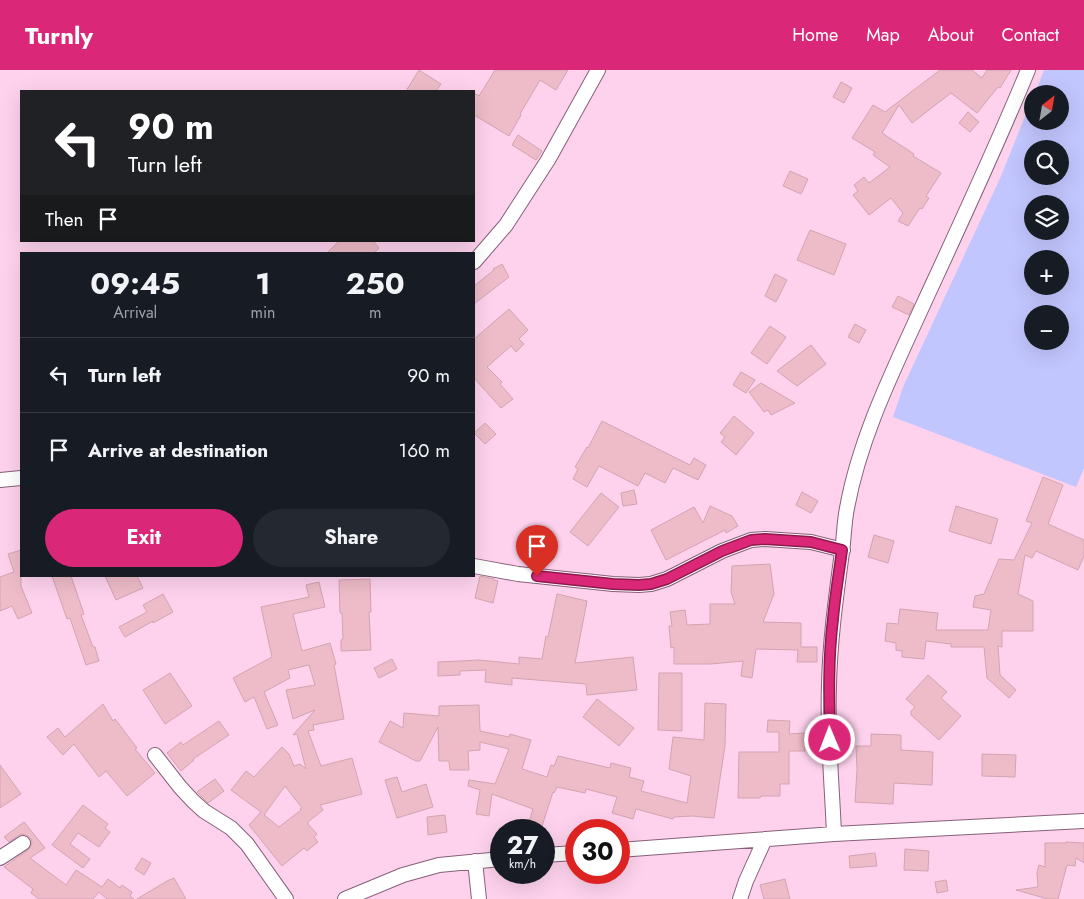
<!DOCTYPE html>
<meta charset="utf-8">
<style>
body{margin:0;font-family:Jost,sans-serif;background:#242831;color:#f1f3f6;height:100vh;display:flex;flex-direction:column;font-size:19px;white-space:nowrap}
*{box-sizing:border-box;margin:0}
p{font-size:16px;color:#9ea1a6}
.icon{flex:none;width:28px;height:28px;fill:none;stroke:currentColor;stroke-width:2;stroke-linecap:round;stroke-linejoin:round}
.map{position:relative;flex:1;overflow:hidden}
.side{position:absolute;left:20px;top:182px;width:455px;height:325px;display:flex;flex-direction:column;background:#171b24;border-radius:0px;box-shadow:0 5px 20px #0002}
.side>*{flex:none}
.top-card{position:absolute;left:20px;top:20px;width:455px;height:152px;border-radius:0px;box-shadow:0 5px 20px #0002;background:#202124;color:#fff;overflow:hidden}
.needle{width:32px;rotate:31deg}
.controls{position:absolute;left:1024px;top:15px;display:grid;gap:10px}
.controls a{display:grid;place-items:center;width:45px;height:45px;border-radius:50%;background:#171b24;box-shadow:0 5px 20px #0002;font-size:25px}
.speed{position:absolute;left:490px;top:749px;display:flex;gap:10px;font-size:25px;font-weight:700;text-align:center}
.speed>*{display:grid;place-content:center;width:65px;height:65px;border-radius:50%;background:#171b24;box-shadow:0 5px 20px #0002;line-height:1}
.speed small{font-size:12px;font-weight:400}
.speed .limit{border:8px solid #d22;background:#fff;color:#111}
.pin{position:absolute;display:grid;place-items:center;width:42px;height:42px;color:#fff;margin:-51px -21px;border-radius:50% 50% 50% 0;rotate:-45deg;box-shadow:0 0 5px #0007}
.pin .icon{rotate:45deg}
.me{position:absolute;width:55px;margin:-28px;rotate:359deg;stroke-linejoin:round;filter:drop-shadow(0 0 4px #0008)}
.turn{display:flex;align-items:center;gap:18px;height:105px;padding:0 25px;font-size:22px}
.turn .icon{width:65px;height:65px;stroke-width:2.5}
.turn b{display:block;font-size:35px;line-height:42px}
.then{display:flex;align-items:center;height:48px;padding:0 25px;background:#0003;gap:10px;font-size:19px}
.eta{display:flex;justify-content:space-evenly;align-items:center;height:85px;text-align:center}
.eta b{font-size:30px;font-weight:700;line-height:35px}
.primary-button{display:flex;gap:10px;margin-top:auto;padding:10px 25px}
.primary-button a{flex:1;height:58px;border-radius:30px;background:#db2777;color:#fff;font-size:20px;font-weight:700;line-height:58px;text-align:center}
.primary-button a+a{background:#242831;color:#f1f3f6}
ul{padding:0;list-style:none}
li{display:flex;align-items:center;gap:15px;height:75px;padding:0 25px;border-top:1px solid #363941}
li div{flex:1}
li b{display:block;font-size:19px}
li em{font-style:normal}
header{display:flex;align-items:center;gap:30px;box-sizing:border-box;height:70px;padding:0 25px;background:#db2777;color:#fff}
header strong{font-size:24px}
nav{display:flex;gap:28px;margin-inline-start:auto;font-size:18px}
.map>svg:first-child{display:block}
.green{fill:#c2c6fe;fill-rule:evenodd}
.building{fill:#eebcc9;stroke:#d4a3b0;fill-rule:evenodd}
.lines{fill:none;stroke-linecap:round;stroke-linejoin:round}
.street-casing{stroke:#866078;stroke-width:16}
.street{stroke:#fff;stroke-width:14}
.route-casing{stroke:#8e194d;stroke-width:12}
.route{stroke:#db2777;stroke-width:9}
</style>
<header>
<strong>Turnly</strong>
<nav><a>Home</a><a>Map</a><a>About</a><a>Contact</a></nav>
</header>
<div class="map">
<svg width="1084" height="829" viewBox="0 0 1084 829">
<rect width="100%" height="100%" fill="#fed2ed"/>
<path class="green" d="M1044,0H1084V398L1076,417L893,347L903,317L1001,106L1032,29V51H1060V24H1035ZM1032,79H1060V106H1032ZM1032,134H1060V161H1032ZM1032,189H1060V216H1032ZM1032,244H1060V271H1032Z"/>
<path class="building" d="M419,0L441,14L436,21H406Z
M495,0H568L556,20L540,10L520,44L521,45L509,66L474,45V23L479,26Z
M940,0H972L982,8L987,0H1011L1000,18L998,17L977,43L951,23L912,53L899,35L882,63L914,84L913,86L941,103L926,126L929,128L922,139L920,138L908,156L898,151L903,143L891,128L869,145L853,125L858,121L854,115L864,107L869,113L890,97L873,85L875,82L852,68L873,35L885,42Z
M841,12L852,18L844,33L833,27Z
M968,42L979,52L970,62L959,53Z
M518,65L542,81L536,90L512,75Z
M790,101L808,109L801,124L783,116Z
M810,160L846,174L834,205L797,190Z
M339,171H373L379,178L373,184H326Z
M502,194L509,207L474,234V216L494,200L493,199Z
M775,204L787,210L776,232L765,226Z
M898,226L914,234L909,245L892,237Z
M509,239L528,260L519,269L524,274L516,282L511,276L487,297L502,312L500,314L513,329L501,338L474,308V269Z
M855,254L866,260L859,273L848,267Z
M770,256L786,267L767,294L751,283Z
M811,275L826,294L797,316L777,301Z
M741,302L755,310L746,323L733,315Z
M761,313L795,333L771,345L768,340L764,342L749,322Z
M734,346L754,363L736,385L721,372L725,367L720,363Z
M602,351L690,395L694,388L706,395L698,410L673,398L665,413L645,403L638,416L599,396L587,417L573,409L578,399L575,397L587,377L588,378Z
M485,353L496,364L485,374L474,363Z
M1043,407L1063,415L1048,454L1084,470V486L1078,500L1036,481L1032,488L1025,485L1018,524L1033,531V561H1002V577L998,576L1000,605L1016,620L1009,628L987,608L984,577H951V574L926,571L924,589L902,587V581L896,580V573L885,571L887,553L898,554L900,539L938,543L936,560H988L991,540L973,537L975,526L984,524L999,489L1014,490L1032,453L1026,451Z
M634,420L637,434L623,436L621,423Z
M802,422L818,431L811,443L796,435Z
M601,423L619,437L588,476L570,462Z
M710,436L732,446L738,456L726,463L725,460L666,490L651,460L694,437L703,453Z
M956,436L998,449L991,474L949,461Z
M874,465L894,471L888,493L868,487Z
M21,480V516L32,543L18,549L12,536L0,541V507L14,502L8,484Z
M770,494L774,524L763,552L801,553V577H817V592H797L798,580L756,579L752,608L741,606L743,591L711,594H674V577L671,578L669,556H672L670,542L685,540L687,555L710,554V534H735L731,522L732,496Z
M52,506H71L84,544L81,545L93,577H95L99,591L86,595L70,548L67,549Z
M105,506H137L143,518L116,530Z
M480,506L494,509V510L498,511L493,533L475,528Z
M370,509L371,542H369L371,580L341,581V570L343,569L342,543H340L339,510Z
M319,512L325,537L293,544L302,581L330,573L336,594L334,595L344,649L313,655L314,660L308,661L321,696L352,688L362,724L320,735L323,740L308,752V754L317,764L314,767L318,772L307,781L304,778L282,796L249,755L261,742L231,720L246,701L254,707L282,677L289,684L294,696L300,694L306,699L297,664L293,665L315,640L293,649L286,620L315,615L309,595L288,600L290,608L264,622L278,655L267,659L254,627L245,632L233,608L272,587L261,537L309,527L306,515ZM285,716L302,738L300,739L301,740L279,757L264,745Z
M163,524L173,542L153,553V551L125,567L119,557L147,542L143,535Z
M557,524L587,531L575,593L633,587L637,620L587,625L586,614L512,608V615L485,612L486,600L460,601V605L438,606V592L479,590L519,594V587L542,589L546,566L548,567Z
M392,589L397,599L379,608L374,598Z
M170,603L192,636L165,654L143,620Z
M659,603H682V661L658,660Z
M928,605L947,622L941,628L961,646L939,670L911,645V641L915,637L906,629Z
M597,629L634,658L619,676L583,647Z
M705,633L726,634L725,676L714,748L692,746L674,747L673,749L636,739L633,749L612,743L617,727L586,719L585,723L557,717L554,723L553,722L542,756L529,752L533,739L492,724L489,746L476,744L480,720L468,716L469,710L495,714L509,679L480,672V680L468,681L469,700H450L449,691H439L438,657L420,691H416L379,672L390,651L403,658L404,643L439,646V636L479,635L480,661L509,667L510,664L531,670L522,699L547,707L551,695L554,696L558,686L610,698L611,693L631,698L629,707L644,711L641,721L687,733L691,706L669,699L673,667L704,670Z
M103,634L113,651L115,649L137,678L135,679L155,703L127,726L106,701L99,707L74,674L63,685L47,667L58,658L65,667Z
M768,650L790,651L789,664L805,663V681H789V714H780V726H761L760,728H738L739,682H779V662H767Z
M219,651L229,665L193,689L194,690L181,701L167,683L181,672L183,675Z
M871,664L901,665V680L933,682L932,715L894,713L893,734L855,732L857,700L856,676H871Z
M982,684L1016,685L1015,707L982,706Z
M0,695L21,724L0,738Z
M397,707L402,722L426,714L433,737L397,748L385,710Z
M215,709L224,721L208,733L197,722Z
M83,735L108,754L105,758L110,762L99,777L78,763L70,774L90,789L83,798L52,775Z
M445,745L447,762L428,765L427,747Z
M24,752L45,778L30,788L66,815L76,800L102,817L108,809L120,818L122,815L132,822L130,826L134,829H107L99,822L93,829H39L31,823L33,819L4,797L28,780L31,776L32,772L31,769L26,765L22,764L19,765L9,772L4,767Z
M1066,772L1084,773V793L1076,788L1075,796L1067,795L1058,829H1048L1016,820L1038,817L1037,802L1039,795L1045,797V773H1066Z
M905,779L929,781L928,801L904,800Z
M875,783L877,796L850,798L849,786Z
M142,788L151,793L144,805L135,799Z
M174,808L186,829H137L167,811Z
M785,809L790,829H764L760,815Z
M946,810L948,821L937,823L935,812Z"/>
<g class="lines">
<defs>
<path id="street" d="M474,192L506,155L548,90L598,0
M0,410L21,408
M474,496L518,504L613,514L639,515L651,514L667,509L722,481L751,470L765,469L811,472L843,480
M155,685L180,717L193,731L204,741L231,758L247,774L286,829
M834,764C832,714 827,664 829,615C830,570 836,527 842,482C844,468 844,453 847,438C860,367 893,301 923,235C959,157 995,80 1028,0
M619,780L834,764L1084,751
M544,785L576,783
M0,788L23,773
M475,791L479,829
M345,829L403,805L439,795L501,789
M740,829L746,811L765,769"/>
</defs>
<use href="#street" class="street-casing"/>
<use href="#street" class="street"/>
</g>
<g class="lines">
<defs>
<path id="route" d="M537,506L613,514L639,515L651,514L667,509L722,481L751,470L765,469L811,472L842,480C839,503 835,526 833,549C828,589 829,629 830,670"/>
</defs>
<use href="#route" class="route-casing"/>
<use href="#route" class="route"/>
</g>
</svg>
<div class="controls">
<a><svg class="needle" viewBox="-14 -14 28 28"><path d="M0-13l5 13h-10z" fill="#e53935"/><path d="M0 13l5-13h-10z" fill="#9ea1a6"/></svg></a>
<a><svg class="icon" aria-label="search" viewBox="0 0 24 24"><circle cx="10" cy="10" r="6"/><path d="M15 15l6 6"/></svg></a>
<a><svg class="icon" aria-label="layers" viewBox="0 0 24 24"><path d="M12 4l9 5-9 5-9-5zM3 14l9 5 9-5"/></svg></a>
<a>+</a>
<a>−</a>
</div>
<div class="speed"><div>27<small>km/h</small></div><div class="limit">30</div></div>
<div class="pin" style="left:537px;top:506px;background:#d93025"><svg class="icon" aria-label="arrive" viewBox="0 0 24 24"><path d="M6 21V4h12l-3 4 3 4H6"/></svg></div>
<svg class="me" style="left:830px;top:670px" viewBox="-20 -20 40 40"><circle r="17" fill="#db2777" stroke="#fff" stroke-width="3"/><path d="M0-11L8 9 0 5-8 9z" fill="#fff"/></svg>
<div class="top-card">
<div class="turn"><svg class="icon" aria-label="left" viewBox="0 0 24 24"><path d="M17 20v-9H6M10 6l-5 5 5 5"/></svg><div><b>90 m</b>Turn left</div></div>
<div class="then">Then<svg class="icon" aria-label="arrive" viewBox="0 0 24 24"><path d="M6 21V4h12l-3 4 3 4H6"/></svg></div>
</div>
<section class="side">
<div class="eta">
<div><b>09:45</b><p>Arrival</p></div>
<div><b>1</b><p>min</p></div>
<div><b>250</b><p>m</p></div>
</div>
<ul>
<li><svg class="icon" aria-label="left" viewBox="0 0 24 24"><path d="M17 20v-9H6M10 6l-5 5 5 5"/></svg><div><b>Turn left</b></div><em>90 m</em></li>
<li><svg class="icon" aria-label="arrive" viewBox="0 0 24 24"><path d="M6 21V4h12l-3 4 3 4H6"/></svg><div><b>Arrive at destination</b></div><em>160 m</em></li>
</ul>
<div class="primary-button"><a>Exit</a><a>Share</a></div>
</section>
</div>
